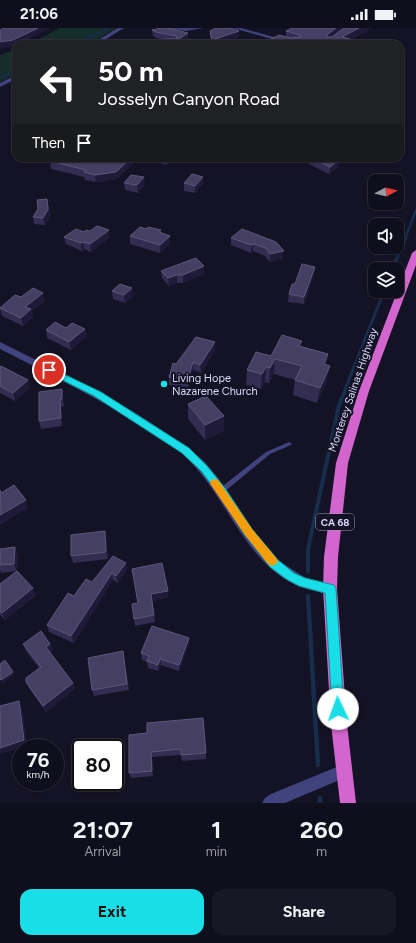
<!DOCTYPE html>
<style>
body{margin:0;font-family:Figtree,sans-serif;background:#181725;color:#f1f3f6;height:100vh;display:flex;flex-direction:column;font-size:15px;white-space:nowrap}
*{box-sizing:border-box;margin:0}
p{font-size:13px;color:#9b9ca3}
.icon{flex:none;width:22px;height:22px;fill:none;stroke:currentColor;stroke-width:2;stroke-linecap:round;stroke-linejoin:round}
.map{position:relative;height:775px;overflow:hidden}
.side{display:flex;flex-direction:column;background:#0f0e1c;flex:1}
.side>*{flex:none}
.hud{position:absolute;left:12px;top:12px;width:392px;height:122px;border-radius:12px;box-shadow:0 1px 3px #0004,0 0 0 1px #2f2e3b;background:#202124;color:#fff;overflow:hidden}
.needle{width:26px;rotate:83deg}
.fabs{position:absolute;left:368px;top:146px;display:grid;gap:8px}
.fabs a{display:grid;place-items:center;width:36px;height:36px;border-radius:8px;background:#0f0e1c;box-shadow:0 1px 3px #0004,0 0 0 1px #2f2e3b;font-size:20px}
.speed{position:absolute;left:12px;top:711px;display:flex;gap:8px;font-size:20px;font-weight:700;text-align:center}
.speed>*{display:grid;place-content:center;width:52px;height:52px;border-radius:50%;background:#0f0e1c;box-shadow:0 1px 3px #0004,0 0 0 1px #2f2e3b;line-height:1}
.speed small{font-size:10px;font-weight:400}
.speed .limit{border:2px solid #111;border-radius:6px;background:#fff;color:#111}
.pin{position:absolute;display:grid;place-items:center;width:34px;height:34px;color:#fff;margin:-17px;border:2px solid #fff;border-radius:50%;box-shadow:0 1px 4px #0007}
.me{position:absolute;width:44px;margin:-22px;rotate:357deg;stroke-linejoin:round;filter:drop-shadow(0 0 3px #0008)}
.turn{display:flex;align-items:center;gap:14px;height:84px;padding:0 20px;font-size:18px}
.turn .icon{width:52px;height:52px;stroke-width:2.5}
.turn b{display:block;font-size:28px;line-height:34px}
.then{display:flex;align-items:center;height:38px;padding:0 20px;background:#0003;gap:8px;font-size:15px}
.eta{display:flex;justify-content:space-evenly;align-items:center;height:68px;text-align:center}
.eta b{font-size:24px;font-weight:700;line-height:28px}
.cta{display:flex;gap:8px;margin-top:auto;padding:8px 20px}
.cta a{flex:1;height:46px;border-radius:12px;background:#19dee7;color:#111;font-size:16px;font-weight:700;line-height:46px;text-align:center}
.cta a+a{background:#181725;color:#f1f3f6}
.status{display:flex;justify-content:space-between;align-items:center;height:28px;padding:0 20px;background:#0f0e1c;direction:ltr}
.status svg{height:11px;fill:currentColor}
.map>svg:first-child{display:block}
.green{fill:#152e2c}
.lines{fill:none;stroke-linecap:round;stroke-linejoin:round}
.stream-far4{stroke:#162d4b;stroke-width:2}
.stream-far3{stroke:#162d4b;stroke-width:2.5}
.stream-far2{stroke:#162d4b;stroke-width:3}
.stream-far1{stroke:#162d4b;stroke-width:4}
.stream{stroke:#162d4b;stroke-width:4.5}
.service{fill:#41437f;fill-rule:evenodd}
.minor{fill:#41437f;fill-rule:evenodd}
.tertiary{fill:#41437f;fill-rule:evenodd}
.trunk{fill:#d366ce;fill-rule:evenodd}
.wall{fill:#322d51}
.shaded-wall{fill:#1e1a38}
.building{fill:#443f63;stroke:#5c587b}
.route{fill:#19dee7;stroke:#109096}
.slow{fill:#f59e0b}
.poi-dot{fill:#19dee7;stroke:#141225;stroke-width:1.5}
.labels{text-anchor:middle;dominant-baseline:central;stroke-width:4;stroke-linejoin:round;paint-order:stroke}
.shield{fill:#141225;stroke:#9f9dbb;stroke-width:1}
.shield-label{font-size:10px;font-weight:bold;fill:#dbd9fb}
.poi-label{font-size:11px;fill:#dbd9fb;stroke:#141225;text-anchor:start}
.street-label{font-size:11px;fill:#dbd9fb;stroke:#141225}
</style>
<div class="status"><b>21:06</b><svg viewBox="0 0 49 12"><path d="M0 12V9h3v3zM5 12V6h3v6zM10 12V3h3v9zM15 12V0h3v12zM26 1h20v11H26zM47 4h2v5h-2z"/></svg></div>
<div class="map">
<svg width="416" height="775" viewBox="0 0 416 775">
<rect width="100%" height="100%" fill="#141225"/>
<path class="green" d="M60,0H117L88,16H30Z
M16,21V46L0,54V27Z"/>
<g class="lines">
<path class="stream-far4" d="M76,16L109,0
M0,49L16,43"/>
<path class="stream-far3" d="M405,211L416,182"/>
<path class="stream-far2" d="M392,241L406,210
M346,359L384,263"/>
<path class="stream-far1" d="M308,544V521L339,377L347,358"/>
<path class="stream" d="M308,568L318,737
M320,770V775"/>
<path class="service" d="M289,414L291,415L292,416L291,417L270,426L223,465H219L218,463L219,461L266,424Z"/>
<path class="minor" d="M166,0H203L186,3Z
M233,0H241L299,16H290Z
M152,11L176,16L152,15L114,16L117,14Z
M344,736L349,738L351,743L349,748L285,775H262L265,770L271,766Z"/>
<path class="tertiary" d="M118,0H124L98,16H91Z
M16,47V51L0,59V55Z
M0,314L98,363L134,384L185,417L205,434L218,450L252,501L278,532L304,549L334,557L336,561L334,565L330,567C316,563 302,561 290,554C240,527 224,461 181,425C170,415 156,408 144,399C98,370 49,346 0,321Z"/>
<path class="trunk" d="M416,222V237L369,363L348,435L338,529L337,561L347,696L356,775H340L331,696L323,561L324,529L336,435L359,363L412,225Z"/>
</g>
<path class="wall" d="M371,0L351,12L365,15V16H271V11L286,8V3Z
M152,2L188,11L181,16H161H165L164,12L156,10L153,8Z
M210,3H239V9L218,16H212L210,9Z
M16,111V120H15L14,113Z
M148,130H174L167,137L148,132Z
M310,130H337L340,131L339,138L329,146L309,136Z
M50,133H136L117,151L96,154L85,152L84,149L51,141Z
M203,149V156L195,165L184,163V155Z
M124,155L145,157L138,165L125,162Z
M49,178L50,189L45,197L34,196L33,189Z
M146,201L161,202V205L170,208V215L160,225L130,216V208Z
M242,201L283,231L270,234L265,228L253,223L251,225L231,217V210Z
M109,202V210L91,224L84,221L82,223L66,216L64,209L84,204Z
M204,238V246L183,255H177L169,258L162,250L161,243Z
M314,246L304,276L288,274L289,266L295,256Z
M112,263L133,268L125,275L113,271Z
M21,269L45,273L32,283L33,289L23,298L2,288L0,281V279Z
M85,301L86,309L71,322L47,310L46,302Z
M215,314V322L201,345L193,342L188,359L169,357V349L176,336Z
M301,319L326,337L327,353L317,375L293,367L295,352L274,346L269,355L265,354L261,361L246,357L247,342L271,328Z
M0,339L30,360L15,373L0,365Z
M62,361L63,369L64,378L61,379L62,398L41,401L39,393Z
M188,376L224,403L205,412L188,391Z
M106,510L108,531L73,535L71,528Z
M0,521L18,527L17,543L1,545L0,542Z
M126,535L127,542L118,555L113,552L74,615L49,604L47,597L74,568L92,554Z
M0,556L33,560L36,567L5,592L0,587Z
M168,570L152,573L155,594L135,598L132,576Z
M189,610V617L179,643L161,637L158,643L148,640L147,634L142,632L141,625Z
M23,616H50L53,622L50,624L73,655L75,661L46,684L29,660L26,654L39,640L26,623Z
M123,623L129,662L94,668L92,662Z
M129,707L206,725V731L182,733L181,727L152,729L153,748L131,750L129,745Z"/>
<path class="shaded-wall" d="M38,0H50L35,8L19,16H16V17L14,18L0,21V14Z
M336,0H345L326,15L327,7Z
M359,0H371L343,16L342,9Z
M239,3V9L218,16H212V12Z
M188,5V11L181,16H171Z
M131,130H135L136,133L117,151L96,154L95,147Z
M166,130H174L167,137Z
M340,131L339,138L329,146L330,139Z
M144,149L145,157L138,165L137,157Z
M203,149V156L195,165V158Z
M47,171L50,189L45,197L43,190Z
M109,202V210L91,224L90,216Z
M170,208V215L160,225V217Z
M83,214L84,221L82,223L81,215Z
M254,216L253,223L251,225L252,217Z
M284,223L283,231L270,234V226Z
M204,238V246L183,255V247Z
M315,239L314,246L304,276V269Z
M177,247V255L169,258L168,250Z
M132,260L133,268L125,275L124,267Z
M43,265L45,273L32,283L33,289L23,298L21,290L25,279Z
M85,301L86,309L71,322L69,314Z
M215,314V322L201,345L200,337Z
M328,326L326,341L324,336Z
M275,331L274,346L269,355L270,340Z
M193,334V342L188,359V351Z
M330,338L327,353L317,375L320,360Z
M266,339L265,354L261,361L262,346Z
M28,352L30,360L15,373L13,365Z
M62,361L63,369L64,378L62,371Z
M60,371L61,379L62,398L61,390Z
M224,388V403L205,412V397Z
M26,472L28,480L0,497V487Z
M105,503L106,510L108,531L106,524Z
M15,519L18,527L17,543L14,536Z
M126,535L127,542L118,555L116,548Z
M112,545L113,552L74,615L71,608Z
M33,560L36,567L5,592L2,585Z
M168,563V570L152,573L151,566Z
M189,610V617L179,643V637Z
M50,616L53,622L49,626L46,619Z
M160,631L161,637L158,643V637Z
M13,644L14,647L2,656L1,652Z
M73,655L75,661L46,684L43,678Z
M19,673L22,679L27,718L0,726V720Z
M151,724L152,729L153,748L152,743Z"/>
<path class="building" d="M4,0H38L13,12L0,14V2Z
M161,0H167L188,5L171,16H161L170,15L164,11H176L177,10L176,8L156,4L152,2Z
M216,0H230L239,3L212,12L210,3Z
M292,0H336L327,7V9H332L344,0H359L342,9L365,15L364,16H290L271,11L279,7L291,10L301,9L300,7L286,3Z
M54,130H131L116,144L95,147L84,144L86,142L50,133Z
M312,130H337L340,131L330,139Z
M192,146L203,149L195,158L184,155Z
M131,147L144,149L137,157L124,155Z
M47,171L48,181L43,190L33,189L38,181L37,172Z
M97,198L109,202L90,216L83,214L81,215L64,209L76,201L84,204L86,202L90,203Z
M140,199L146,201L148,199L161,202L159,204L170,208L160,217L130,208Z
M242,201L276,214L284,223L270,226L266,220L254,216L252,217L231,210Z
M196,230L204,238L183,247H177L168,250L161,243Z
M302,236L315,239L304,269L289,266L292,256H295Z
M120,256L132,260L124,267L112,263Z
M33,260L43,265L25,279L31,281L21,290L0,280L15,267L21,269Z
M55,294L66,300L72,295L85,301L69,314L46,302Z
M282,307L302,313L299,318L328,326L324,336L330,338L320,360L295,352L302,338L275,331L270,340L266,339L262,346L247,342L256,324L271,328Z
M196,309L215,314L200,337L193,334L188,351L169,349L173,335L176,336Z
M1,338L28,352L13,365L0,358V339Z
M62,361V371H60L61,390L39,393V364Z
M206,368L224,388L205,397L188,376Z
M14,457L26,472L0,487V462L1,465Z
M105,503L106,524L71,528V507Z
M15,519L14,536L0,537V521Z
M113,528L126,535L116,548L112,545L71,608L47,597L68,565L74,568L86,551L92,554Z
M162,535L168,563L151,566L154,587L134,591L132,576L138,575L132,541Z
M17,543L33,560L2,585L0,583V556Z
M152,598L189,610L179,637L160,631L158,637L147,633L149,628L141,625Z
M41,603L50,616L46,619L73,655L43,678L26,654V650L41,639L23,616Z
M123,623L127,656L92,662L88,630Z
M5,632L13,644L1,652L0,651V636Z
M19,673L24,712L0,720V678Z
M203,690L206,725L181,727V721L151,724L152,743L129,745V707L147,705V695Z"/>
<path class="route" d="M49,339L101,364L189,420L207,438L225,460L252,501L278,532L294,545L305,550L334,557L336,561L344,681L342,686L338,688L333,686L332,681L325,565L299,558L286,551L270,539L245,507L218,465L201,443L182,425L94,368L46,344L45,342Z"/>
<path class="slow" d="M215,451L218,452L252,501L276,530L278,533L276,536L272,538L268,536L245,507L211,457L210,455L211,452Z"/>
<circle class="poi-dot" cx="164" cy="356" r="4"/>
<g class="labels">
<rect class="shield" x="316" y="486" width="38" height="16" rx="3"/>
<g class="shield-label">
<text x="335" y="494">CA 68</text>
</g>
<g class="poi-label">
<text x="172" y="350">Living Hope<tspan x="172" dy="13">Nazarene Church</tspan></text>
</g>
<g class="street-label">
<text transform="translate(353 362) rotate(-71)">Monterey Salinas Highway</text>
</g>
</g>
</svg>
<div class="fabs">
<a><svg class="needle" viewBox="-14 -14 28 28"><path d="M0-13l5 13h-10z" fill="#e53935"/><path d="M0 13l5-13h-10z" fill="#9b9ca3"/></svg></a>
<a><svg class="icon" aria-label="sound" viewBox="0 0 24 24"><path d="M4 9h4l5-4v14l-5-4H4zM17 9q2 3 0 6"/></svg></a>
<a><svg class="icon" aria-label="layers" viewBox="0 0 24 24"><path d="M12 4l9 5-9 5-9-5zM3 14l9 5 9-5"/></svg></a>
</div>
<div class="speed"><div>76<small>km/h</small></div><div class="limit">80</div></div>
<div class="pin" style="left:49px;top:342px;background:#d93025"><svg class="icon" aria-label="arrive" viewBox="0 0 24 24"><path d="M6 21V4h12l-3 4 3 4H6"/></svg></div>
<svg class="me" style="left:338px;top:681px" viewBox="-20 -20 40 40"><circle r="19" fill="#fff"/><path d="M0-13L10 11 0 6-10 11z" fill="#19dee7"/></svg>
<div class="hud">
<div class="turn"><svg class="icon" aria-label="left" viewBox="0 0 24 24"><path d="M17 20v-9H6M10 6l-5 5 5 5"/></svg><div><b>50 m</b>Josselyn Canyon Road</div></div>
<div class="then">Then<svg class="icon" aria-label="arrive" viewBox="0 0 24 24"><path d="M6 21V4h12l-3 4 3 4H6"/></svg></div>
</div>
</div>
<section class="side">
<div class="eta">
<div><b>21:07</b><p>Arrival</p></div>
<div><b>1</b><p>min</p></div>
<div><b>260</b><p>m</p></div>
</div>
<div class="cta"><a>Exit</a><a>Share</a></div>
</section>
